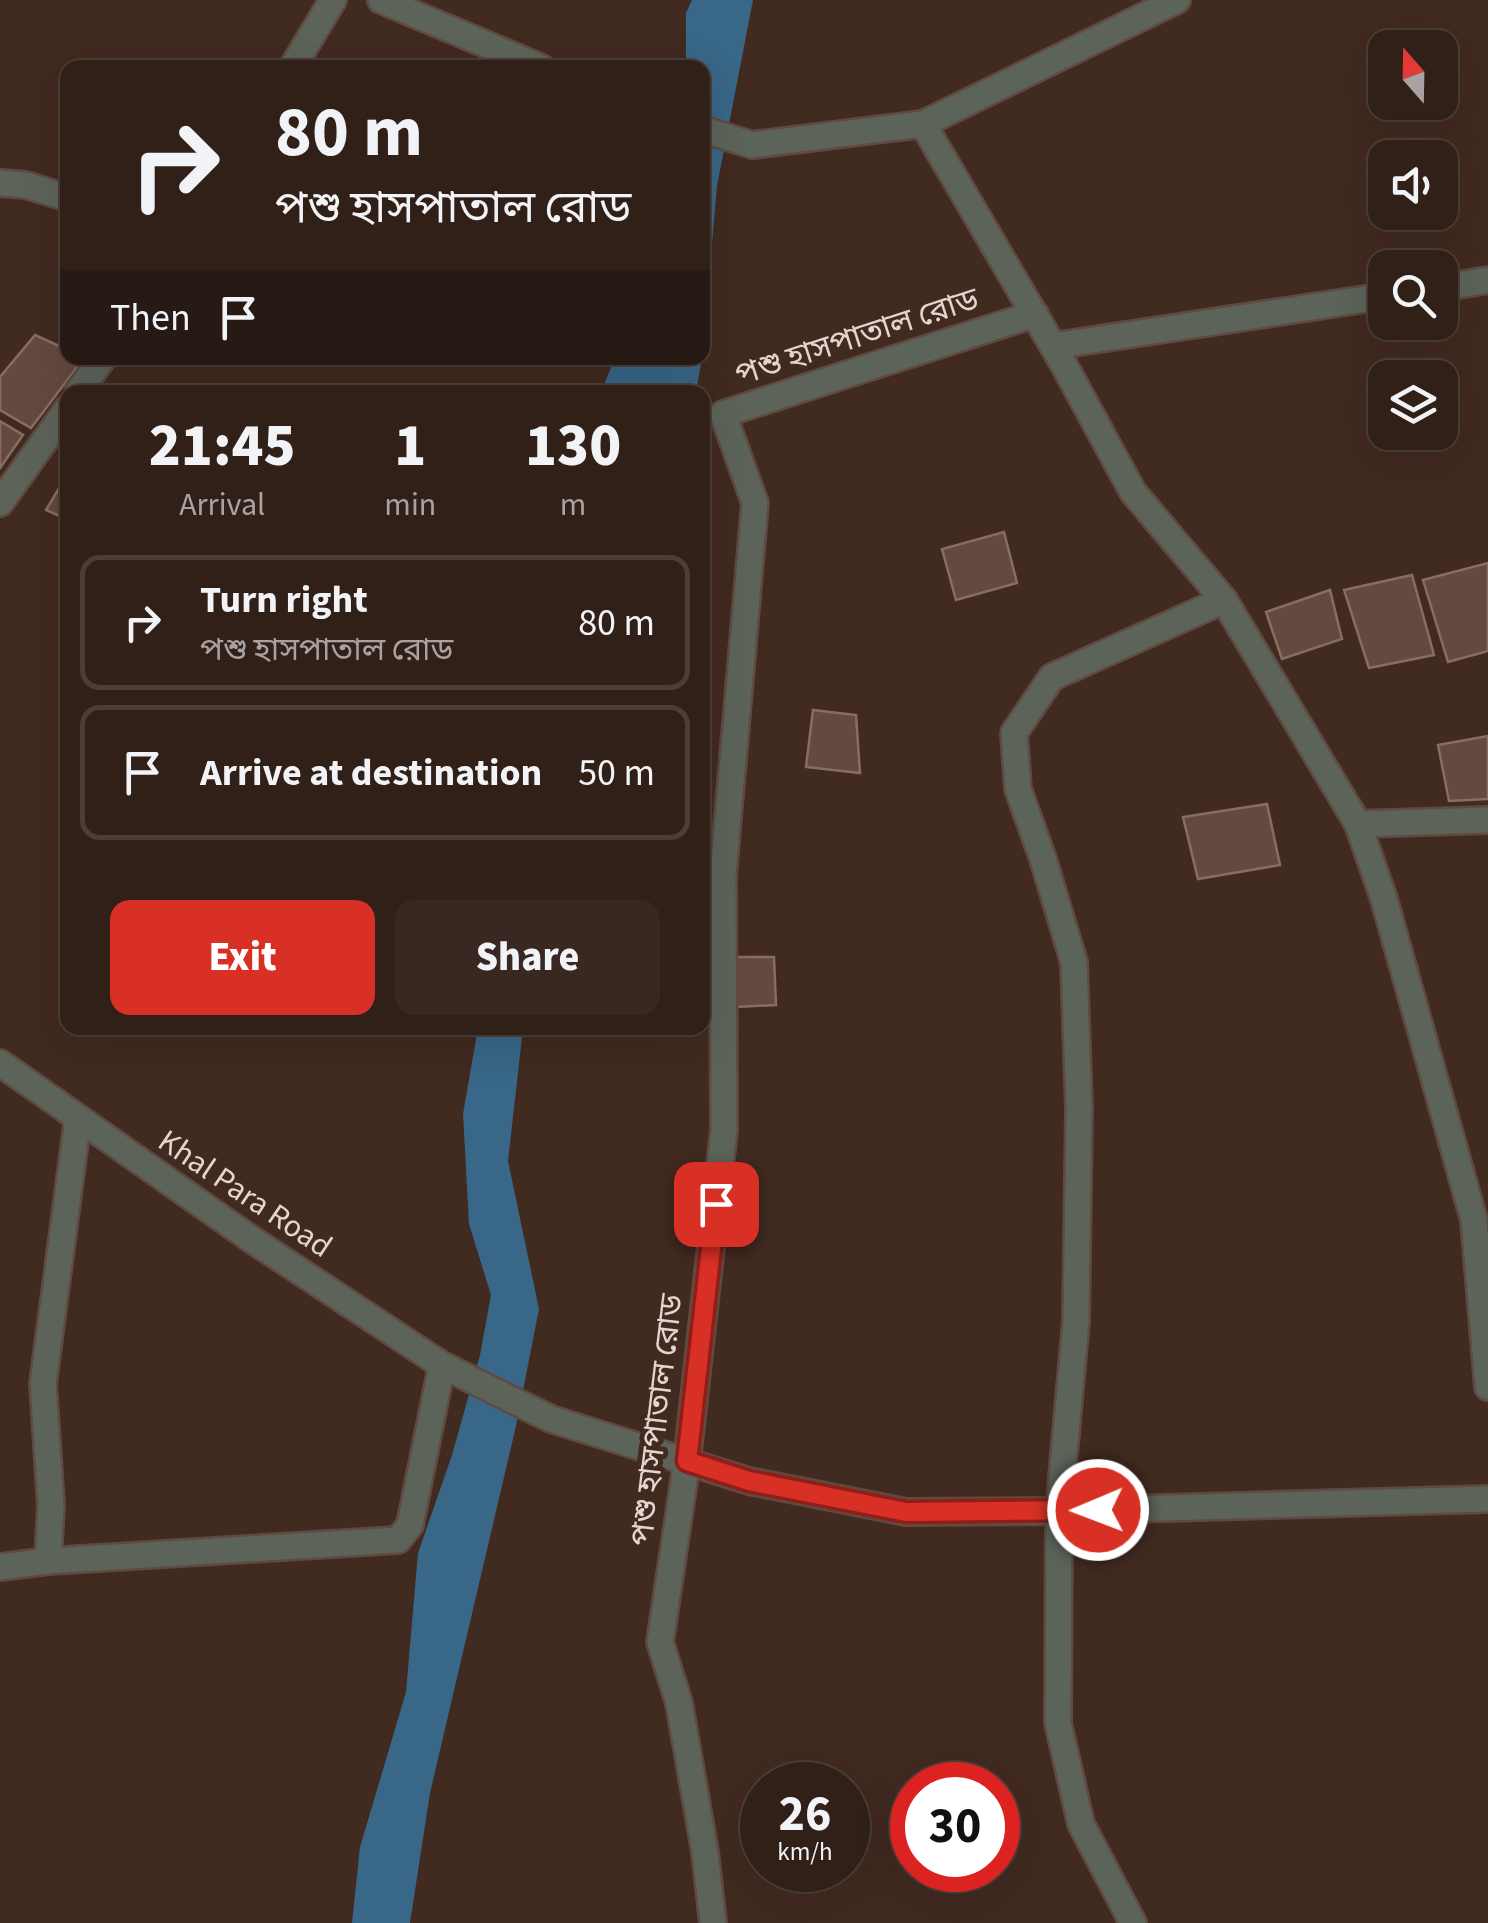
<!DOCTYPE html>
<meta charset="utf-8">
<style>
body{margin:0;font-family:"Source Sans 3","Noto Sans Bengali",sans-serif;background:#392821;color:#f1f3f6;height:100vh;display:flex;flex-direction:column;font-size:38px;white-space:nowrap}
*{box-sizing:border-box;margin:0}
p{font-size:32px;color:#a8a3a2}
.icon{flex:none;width:55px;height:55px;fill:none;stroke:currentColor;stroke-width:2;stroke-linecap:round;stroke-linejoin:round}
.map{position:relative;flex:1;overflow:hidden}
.sheet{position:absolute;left:60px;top:385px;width:650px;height:650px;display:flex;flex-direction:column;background:#312018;border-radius:20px;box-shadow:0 10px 40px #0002,0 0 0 2px #4c3e37}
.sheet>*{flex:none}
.top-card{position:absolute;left:60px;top:60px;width:650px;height:305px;border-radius:20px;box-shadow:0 10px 40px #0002,0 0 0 2px #4c3e37;background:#312018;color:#f1f3f6;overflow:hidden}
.needle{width:65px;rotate:340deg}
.buttons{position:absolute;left:1368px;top:30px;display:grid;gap:20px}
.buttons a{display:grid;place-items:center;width:90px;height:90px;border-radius:20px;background:#312018;box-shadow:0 10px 40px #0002,0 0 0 2px #4c3e37;font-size:50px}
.speed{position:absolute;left:740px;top:1762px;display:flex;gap:20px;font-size:50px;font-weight:700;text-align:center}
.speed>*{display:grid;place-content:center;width:130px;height:130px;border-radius:50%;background:#312018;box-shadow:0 10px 40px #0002,0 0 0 2px #4c3e37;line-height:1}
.speed small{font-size:25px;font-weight:400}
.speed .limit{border:15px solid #d22;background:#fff;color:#111}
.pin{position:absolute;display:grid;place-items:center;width:85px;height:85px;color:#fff;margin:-42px;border-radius:20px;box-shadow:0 5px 15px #0006}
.me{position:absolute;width:110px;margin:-55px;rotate:269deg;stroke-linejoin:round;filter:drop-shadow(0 0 8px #0008)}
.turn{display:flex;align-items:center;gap:35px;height:210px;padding:0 50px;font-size:45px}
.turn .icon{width:130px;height:130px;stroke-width:2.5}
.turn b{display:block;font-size:70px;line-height:85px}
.then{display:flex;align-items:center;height:95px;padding:0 50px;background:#0003;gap:20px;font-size:38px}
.eta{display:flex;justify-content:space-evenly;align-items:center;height:170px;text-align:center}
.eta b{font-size:60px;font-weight:800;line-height:70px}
.cta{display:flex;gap:20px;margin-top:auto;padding:20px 50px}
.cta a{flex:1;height:115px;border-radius:20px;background:#d93025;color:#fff;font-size:40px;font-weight:800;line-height:115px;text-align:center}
.cta a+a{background:#392821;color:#f1f3f6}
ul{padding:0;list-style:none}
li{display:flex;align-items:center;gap:30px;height:135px;margin:0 20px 15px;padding:0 30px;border:5px solid #4c3e37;border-radius:20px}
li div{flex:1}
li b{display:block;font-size:38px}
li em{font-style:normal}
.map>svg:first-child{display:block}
.water{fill:#396787}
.building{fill:#63493f;stroke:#886d62;stroke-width:2.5}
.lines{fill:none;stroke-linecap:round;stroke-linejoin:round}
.minor-casing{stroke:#5f4940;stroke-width:30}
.minor{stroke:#5c645a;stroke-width:25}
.route-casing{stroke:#8d1f18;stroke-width:25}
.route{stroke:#d93025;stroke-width:18}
.labels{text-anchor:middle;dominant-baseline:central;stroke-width:10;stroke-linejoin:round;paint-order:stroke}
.street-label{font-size:32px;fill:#e5d5cf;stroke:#412a20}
</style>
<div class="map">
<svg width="1488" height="1923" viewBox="0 0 1488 1923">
<rect width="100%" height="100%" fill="#412a20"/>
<path class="water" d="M692,0H753L717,186L703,349L702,68H686V13Z
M615,358H702L696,392H601Z
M478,1028H523L508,1161L539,1309L516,1426L430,1793L410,1923H352L360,1847L406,1692L418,1553L452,1455L480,1355L491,1295L469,1224L463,1114Z"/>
<path class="building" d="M35,335L68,350V358H84L31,428L0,410V377Z
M0,421L23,435L0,468Z
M68,473V520L46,510Z
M1004,532L1017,583L956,600L942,549Z
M1488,563V651L1448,662L1423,580Z
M1412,575L1434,655L1369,668L1344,590Z
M1330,590L1342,639L1282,659L1266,612Z
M813,710L856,715L860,773L806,767Z
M1488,736V799L1449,801L1438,745Z
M1267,804L1280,865L1198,879L1183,817Z
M735,957H774L776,1005L736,1007Z"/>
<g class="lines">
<defs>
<path id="minor" d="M381,0L542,68
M292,68L333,0
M923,124L1064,365L1133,492L1224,600L1358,824L1384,899L1474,1220L1488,1387
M702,129L752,145L923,124L1177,0
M0,183L26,185L68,198
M1440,288L1488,280
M1053,346L1385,296
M78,392L103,358
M0,503L68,408
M1358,824L1488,820
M0,1063L251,1239L442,1365L551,1419L749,1481L906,1512L1059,1511L1488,1499
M48,1561L398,1540L410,1525L442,1365
M0,1567L48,1561L51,1505L43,1384L78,1118
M713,1923L705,1852L679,1703L660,1642L687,1461L724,1130L723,875L755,503L723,414L1035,314
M1133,1923L1081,1824L1058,1723L1059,1511L1076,1321L1079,1109L1074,962L1043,859L1018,789L1014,733L1052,677L1224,600"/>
</defs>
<use href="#minor" class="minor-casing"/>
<use href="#minor" class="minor"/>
</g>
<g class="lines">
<defs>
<path id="route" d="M716,1204L687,1461L749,1481L906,1512L1098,1510"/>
</defs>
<use href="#route" class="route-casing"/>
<use href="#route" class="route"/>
</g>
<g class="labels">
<g class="street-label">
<text transform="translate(857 337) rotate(-18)">পশু হাসপাতাল রোড</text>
<text transform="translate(245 1194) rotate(34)">Khal Para Road</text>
<text transform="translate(657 1420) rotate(-83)">পশু হাসপাতাল রোড</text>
</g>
</g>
</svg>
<div class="buttons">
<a><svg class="needle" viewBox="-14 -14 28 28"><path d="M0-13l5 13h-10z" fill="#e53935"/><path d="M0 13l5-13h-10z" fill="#a8a3a2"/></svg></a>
<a><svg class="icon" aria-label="sound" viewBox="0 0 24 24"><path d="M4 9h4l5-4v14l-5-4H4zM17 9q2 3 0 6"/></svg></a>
<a><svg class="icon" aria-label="search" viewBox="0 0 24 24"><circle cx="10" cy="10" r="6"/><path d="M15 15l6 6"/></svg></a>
<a><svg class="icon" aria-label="layers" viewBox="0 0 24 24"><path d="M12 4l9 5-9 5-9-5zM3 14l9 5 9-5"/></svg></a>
</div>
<div class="speed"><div>26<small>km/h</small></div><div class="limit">30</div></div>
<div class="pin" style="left:716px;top:1204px;background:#d93025"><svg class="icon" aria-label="arrive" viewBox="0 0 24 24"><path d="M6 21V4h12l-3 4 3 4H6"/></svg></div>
<svg class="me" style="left:1098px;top:1510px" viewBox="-20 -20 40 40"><circle r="17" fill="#d93025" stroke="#fff" stroke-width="3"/><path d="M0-11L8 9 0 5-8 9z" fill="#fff"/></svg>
<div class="top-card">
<div class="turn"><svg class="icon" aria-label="right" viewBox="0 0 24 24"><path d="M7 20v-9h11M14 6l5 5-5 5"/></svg><div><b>80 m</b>পশু হাসপাতাল রোড</div></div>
<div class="then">Then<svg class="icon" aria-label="arrive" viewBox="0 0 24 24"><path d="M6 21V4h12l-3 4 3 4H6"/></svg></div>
</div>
<section class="sheet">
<div class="eta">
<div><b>21:45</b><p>Arrival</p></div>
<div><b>1</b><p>min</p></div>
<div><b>130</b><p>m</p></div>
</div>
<ul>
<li><svg class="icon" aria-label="right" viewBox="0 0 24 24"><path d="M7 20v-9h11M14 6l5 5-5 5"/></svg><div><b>Turn right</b><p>পশু হাসপাতাল রোড</p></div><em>80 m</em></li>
<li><svg class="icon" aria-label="arrive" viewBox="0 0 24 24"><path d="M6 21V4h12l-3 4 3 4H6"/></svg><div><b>Arrive at destination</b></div><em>50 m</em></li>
</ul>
<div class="cta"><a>Exit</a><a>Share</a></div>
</section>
</div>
